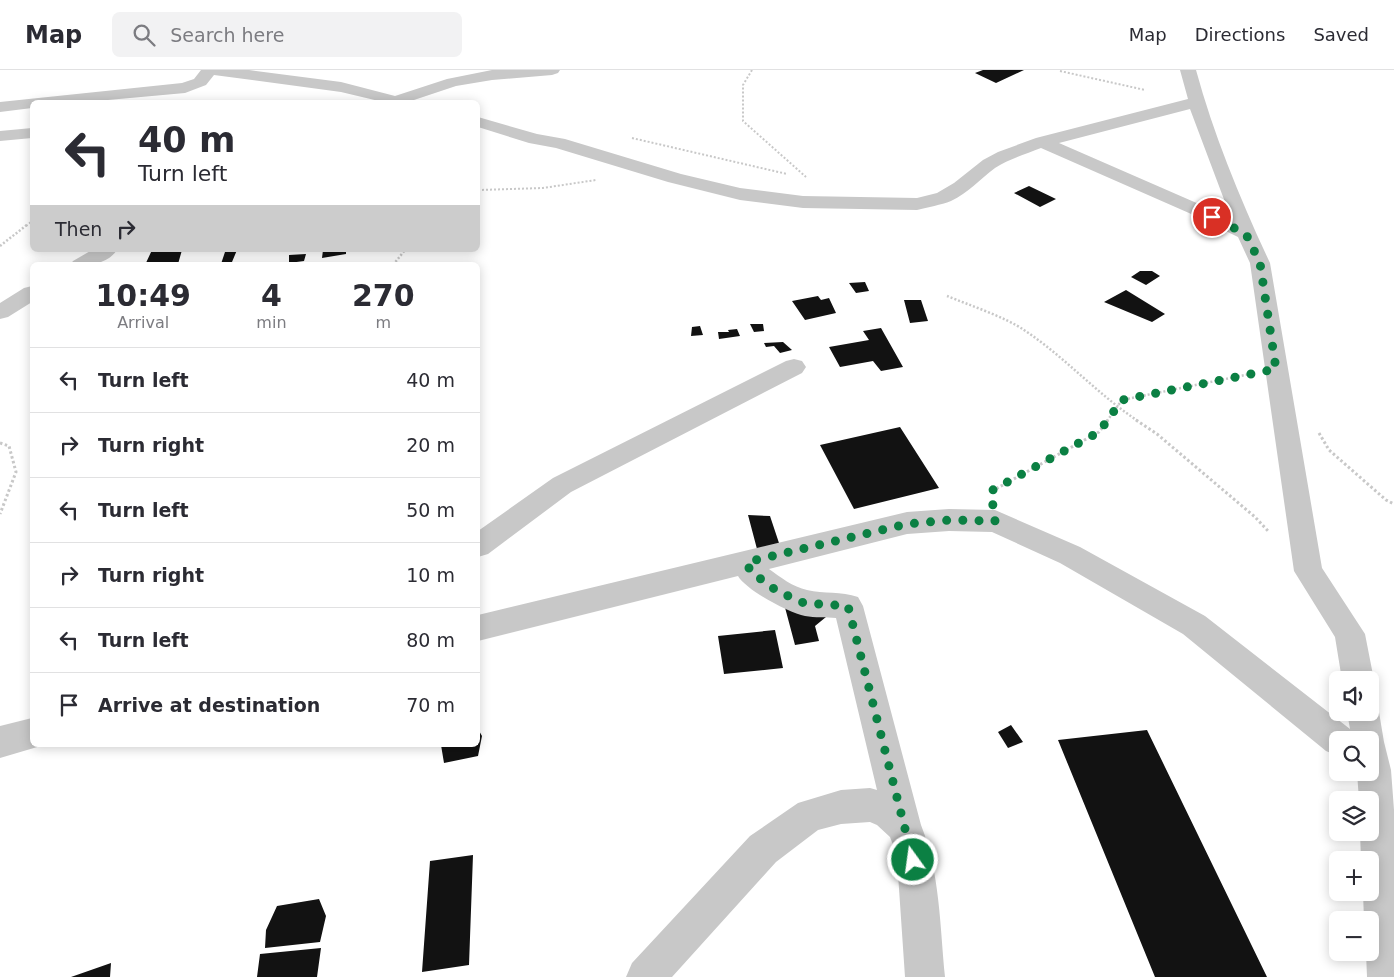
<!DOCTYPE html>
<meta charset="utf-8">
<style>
body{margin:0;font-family:"DejaVu Sans",sans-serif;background:#f2f2f3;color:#2b2b33;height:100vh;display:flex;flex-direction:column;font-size:19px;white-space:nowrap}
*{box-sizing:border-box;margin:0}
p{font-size:16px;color:#7c7c81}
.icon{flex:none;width:28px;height:28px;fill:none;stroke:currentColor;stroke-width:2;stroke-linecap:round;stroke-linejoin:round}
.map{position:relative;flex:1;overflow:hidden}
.side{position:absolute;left:30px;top:192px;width:450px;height:485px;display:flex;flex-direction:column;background:#fff;border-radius:8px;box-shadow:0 2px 12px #0003}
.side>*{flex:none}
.banner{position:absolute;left:30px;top:30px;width:450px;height:152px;border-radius:8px;box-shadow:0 2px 12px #0003;background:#fff;color:#2b2b33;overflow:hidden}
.fabs{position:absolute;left:1329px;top:601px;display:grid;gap:10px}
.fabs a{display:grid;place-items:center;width:50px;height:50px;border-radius:8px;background:#fff;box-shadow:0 2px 12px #0003;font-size:25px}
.pin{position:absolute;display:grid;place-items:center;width:42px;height:42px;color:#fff;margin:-21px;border:2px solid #fff;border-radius:50%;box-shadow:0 1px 5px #0007}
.me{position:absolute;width:55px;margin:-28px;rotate:346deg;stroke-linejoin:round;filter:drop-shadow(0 0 4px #0008)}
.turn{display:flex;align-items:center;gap:18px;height:105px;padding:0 25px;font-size:22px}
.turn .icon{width:65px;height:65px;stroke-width:2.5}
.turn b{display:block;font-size:35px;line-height:42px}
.then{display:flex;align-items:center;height:48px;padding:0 25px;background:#0003;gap:10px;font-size:19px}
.eta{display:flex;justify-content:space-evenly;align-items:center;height:85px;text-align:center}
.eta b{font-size:30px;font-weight:800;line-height:35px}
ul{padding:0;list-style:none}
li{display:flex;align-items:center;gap:15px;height:65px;padding:0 25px;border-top:1px solid #e1e1e2}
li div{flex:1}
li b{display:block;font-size:19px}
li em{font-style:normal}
header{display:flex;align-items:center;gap:30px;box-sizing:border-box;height:70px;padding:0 25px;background:#fff;border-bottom:1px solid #e1e1e2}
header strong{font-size:24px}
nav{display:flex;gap:28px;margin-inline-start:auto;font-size:18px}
.search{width:350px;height:45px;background:#f2f2f3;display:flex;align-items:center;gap:12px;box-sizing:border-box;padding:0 18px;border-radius:8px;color:#7c7c81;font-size:19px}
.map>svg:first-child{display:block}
.building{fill:#121212}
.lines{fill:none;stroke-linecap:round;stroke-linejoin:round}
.path-far2{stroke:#c8c8c8;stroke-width:2;stroke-dasharray:2 2;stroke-linecap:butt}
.path-far1{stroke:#c8c8c8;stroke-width:2.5;stroke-dasharray:2 2;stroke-linecap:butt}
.path{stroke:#c8c8c8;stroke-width:3;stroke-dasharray:2.5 2.5;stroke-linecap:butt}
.minor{fill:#c8c8c8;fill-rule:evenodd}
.route{stroke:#0b8043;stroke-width:9;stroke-dasharray:0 16.2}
</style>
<header>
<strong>Map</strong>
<div class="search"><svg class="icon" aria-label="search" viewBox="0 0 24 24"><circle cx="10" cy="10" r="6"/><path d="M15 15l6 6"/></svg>Search here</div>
<nav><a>Map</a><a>Directions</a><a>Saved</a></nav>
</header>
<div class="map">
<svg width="1394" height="907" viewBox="0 0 1394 907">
<rect width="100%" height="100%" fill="#fff"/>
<path class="building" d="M983,0H1024L996,13L975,3Z
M1029,116L1056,129L1040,137L1014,123Z
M152,180H182L178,194L145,195Z
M232,180H237L232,192L221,194L225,182Z
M323,180H346V184L322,188Z
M306,184L304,191L289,193V185Z
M1140,201H1152L1160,206L1146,215L1131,207Z
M865,212L869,221L856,223L849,213Z
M1126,220L1165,244L1152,252L1104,232Z
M818,226L821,230L829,228L836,243L805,250L792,231Z
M904,230H921L928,251L910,253Z
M750,254H763L764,261L754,262Z
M700,256L703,265L691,266L692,257Z
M881,258L903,297L881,301L873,291L840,297L829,277L869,270L863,261Z
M737,259L740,266L719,269L718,262H729L728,260Z
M783,272L792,280L780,283L774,276L766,277L764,273Z
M900,357L939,418L854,439L820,375Z
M748,445L770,446L780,476L757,479Z
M783,530L826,547L815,556L819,571L795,575Z
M775,560L783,598L724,604L718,566Z
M1011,655L1023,672L1008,678L998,662Z
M478,659L482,666L478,686L444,693L441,675H478Z
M1147,660L1267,907H1155L1058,670Z
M473,785L469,895L422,902L430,791Z
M319,829L326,846L320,872L265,878L266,860L277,836Z
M321,878L317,907H257L260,884Z
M111,893L110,907H71Z"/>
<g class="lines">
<path class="path-far2" d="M752,0L743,15V51L806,107
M1060,1L1145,20
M632,68L787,104
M478,120L543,118L596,110
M26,156L32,151"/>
<path class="path-far1" d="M0,176L28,154
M393,195L405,180
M947,226C969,235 1005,247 1024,260C1065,287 1097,324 1138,351
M1107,351L1122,330L1250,304"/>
<path class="path" d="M1136,350L1157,364L1255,447L1269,462
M1319,363L1329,380L1386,430L1394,434
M0,373L9,376L16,402L0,444
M992,421L1099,362L1108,350"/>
<path class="minor" d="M201,0H249L341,12L395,26L447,9L492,0H560L558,3L552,5L492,10L456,16L408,32H383L341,22L214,5L206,15L185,23L86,32H32V38L0,42V32L182,13L194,9Z
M1180,0H1196C1214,66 1241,131 1270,193L1322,498L1365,564L1374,610L1370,618V610H1342L1335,567L1294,501L1250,193L1238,167L1189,143L1041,78C1026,84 1009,89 995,98C980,109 968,123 951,131C941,135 928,137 917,140L803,138L740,130L668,112L556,78L529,73L478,57V47L537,64L565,69L681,104L740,118L803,126L917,128L937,123L954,113L983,90L998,82L1036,68L1188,29ZM1190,39L1231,148L1059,73Z
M32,58V68L0,71V61Z
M92,180H117C106,196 87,195 70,195L73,191Z
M32,216V232L8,247L0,249V233L24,218Z
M794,289L802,291L806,297L802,303L571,422L488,484L478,487V461L553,408L786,291Z
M949,439L995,440L1080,477L1205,546L1350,659L1347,642H1370V629L1374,631L1379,642L1384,672L1391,700L1394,740V907H1367L1366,882H1370V850H1364L1363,822H1370V790H1361L1360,762H1370V730H1359L1357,702H1370V670H1338V686L1326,681L1183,564L1060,493L992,462L949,461L907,464L769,499C780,507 793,517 807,520C824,524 841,521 858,527L863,536L921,755C940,802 940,857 945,907H905L898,804L893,775L890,767L877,755L870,752L841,754L818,760L776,792L672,907H626L632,893L750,766L798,733L841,720L870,718L877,720L836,548C826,547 815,548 805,546C789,543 746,520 738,506L478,571V545L907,442Z
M32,648V675H44L0,688V656Z"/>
</g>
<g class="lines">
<path class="route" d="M913,790L848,536L804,533L777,521L750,501L747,492L907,454L950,450L995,451L991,421L1099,362L1122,330L1276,299L1260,193L1246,164L1212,147"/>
</g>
</svg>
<div class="fabs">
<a><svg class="icon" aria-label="sound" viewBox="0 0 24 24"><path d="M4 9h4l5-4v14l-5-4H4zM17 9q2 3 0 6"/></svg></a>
<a><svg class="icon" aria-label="search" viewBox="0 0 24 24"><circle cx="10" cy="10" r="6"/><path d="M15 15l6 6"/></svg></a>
<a><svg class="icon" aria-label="layers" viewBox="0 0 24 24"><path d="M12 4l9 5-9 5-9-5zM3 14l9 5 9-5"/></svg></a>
<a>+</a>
<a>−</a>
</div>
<div class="pin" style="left:1212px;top:147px;background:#d93025"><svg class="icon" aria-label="arrive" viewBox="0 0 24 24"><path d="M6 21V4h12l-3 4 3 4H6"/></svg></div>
<svg class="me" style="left:913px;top:790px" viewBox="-20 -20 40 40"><circle r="17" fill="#0b8043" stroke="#fff" stroke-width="3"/><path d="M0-11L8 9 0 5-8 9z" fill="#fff"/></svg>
<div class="banner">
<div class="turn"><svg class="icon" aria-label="left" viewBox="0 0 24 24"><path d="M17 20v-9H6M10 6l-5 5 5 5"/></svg><div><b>40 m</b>Turn left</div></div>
<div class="then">Then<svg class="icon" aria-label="right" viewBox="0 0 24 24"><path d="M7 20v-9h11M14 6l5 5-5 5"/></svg></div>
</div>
<section class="side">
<div class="eta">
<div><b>10:49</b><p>Arrival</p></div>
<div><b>4</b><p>min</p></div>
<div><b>270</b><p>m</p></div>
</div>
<ul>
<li><svg class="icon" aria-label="left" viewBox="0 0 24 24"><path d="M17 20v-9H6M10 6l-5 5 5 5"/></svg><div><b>Turn left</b></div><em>40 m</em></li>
<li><svg class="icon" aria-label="right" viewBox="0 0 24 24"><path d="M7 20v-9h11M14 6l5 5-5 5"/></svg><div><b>Turn right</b></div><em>20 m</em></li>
<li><svg class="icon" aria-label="left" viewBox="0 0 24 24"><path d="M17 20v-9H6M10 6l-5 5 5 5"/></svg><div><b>Turn left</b></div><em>50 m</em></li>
<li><svg class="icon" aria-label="right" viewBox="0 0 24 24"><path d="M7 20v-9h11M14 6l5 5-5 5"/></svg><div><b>Turn right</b></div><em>10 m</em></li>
<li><svg class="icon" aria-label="left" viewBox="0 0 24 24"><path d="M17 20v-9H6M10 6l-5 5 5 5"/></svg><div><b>Turn left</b></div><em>80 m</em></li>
<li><svg class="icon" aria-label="arrive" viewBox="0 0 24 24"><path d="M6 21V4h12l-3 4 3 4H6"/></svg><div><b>Arrive at destination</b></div><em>70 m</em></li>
</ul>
</section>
</div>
